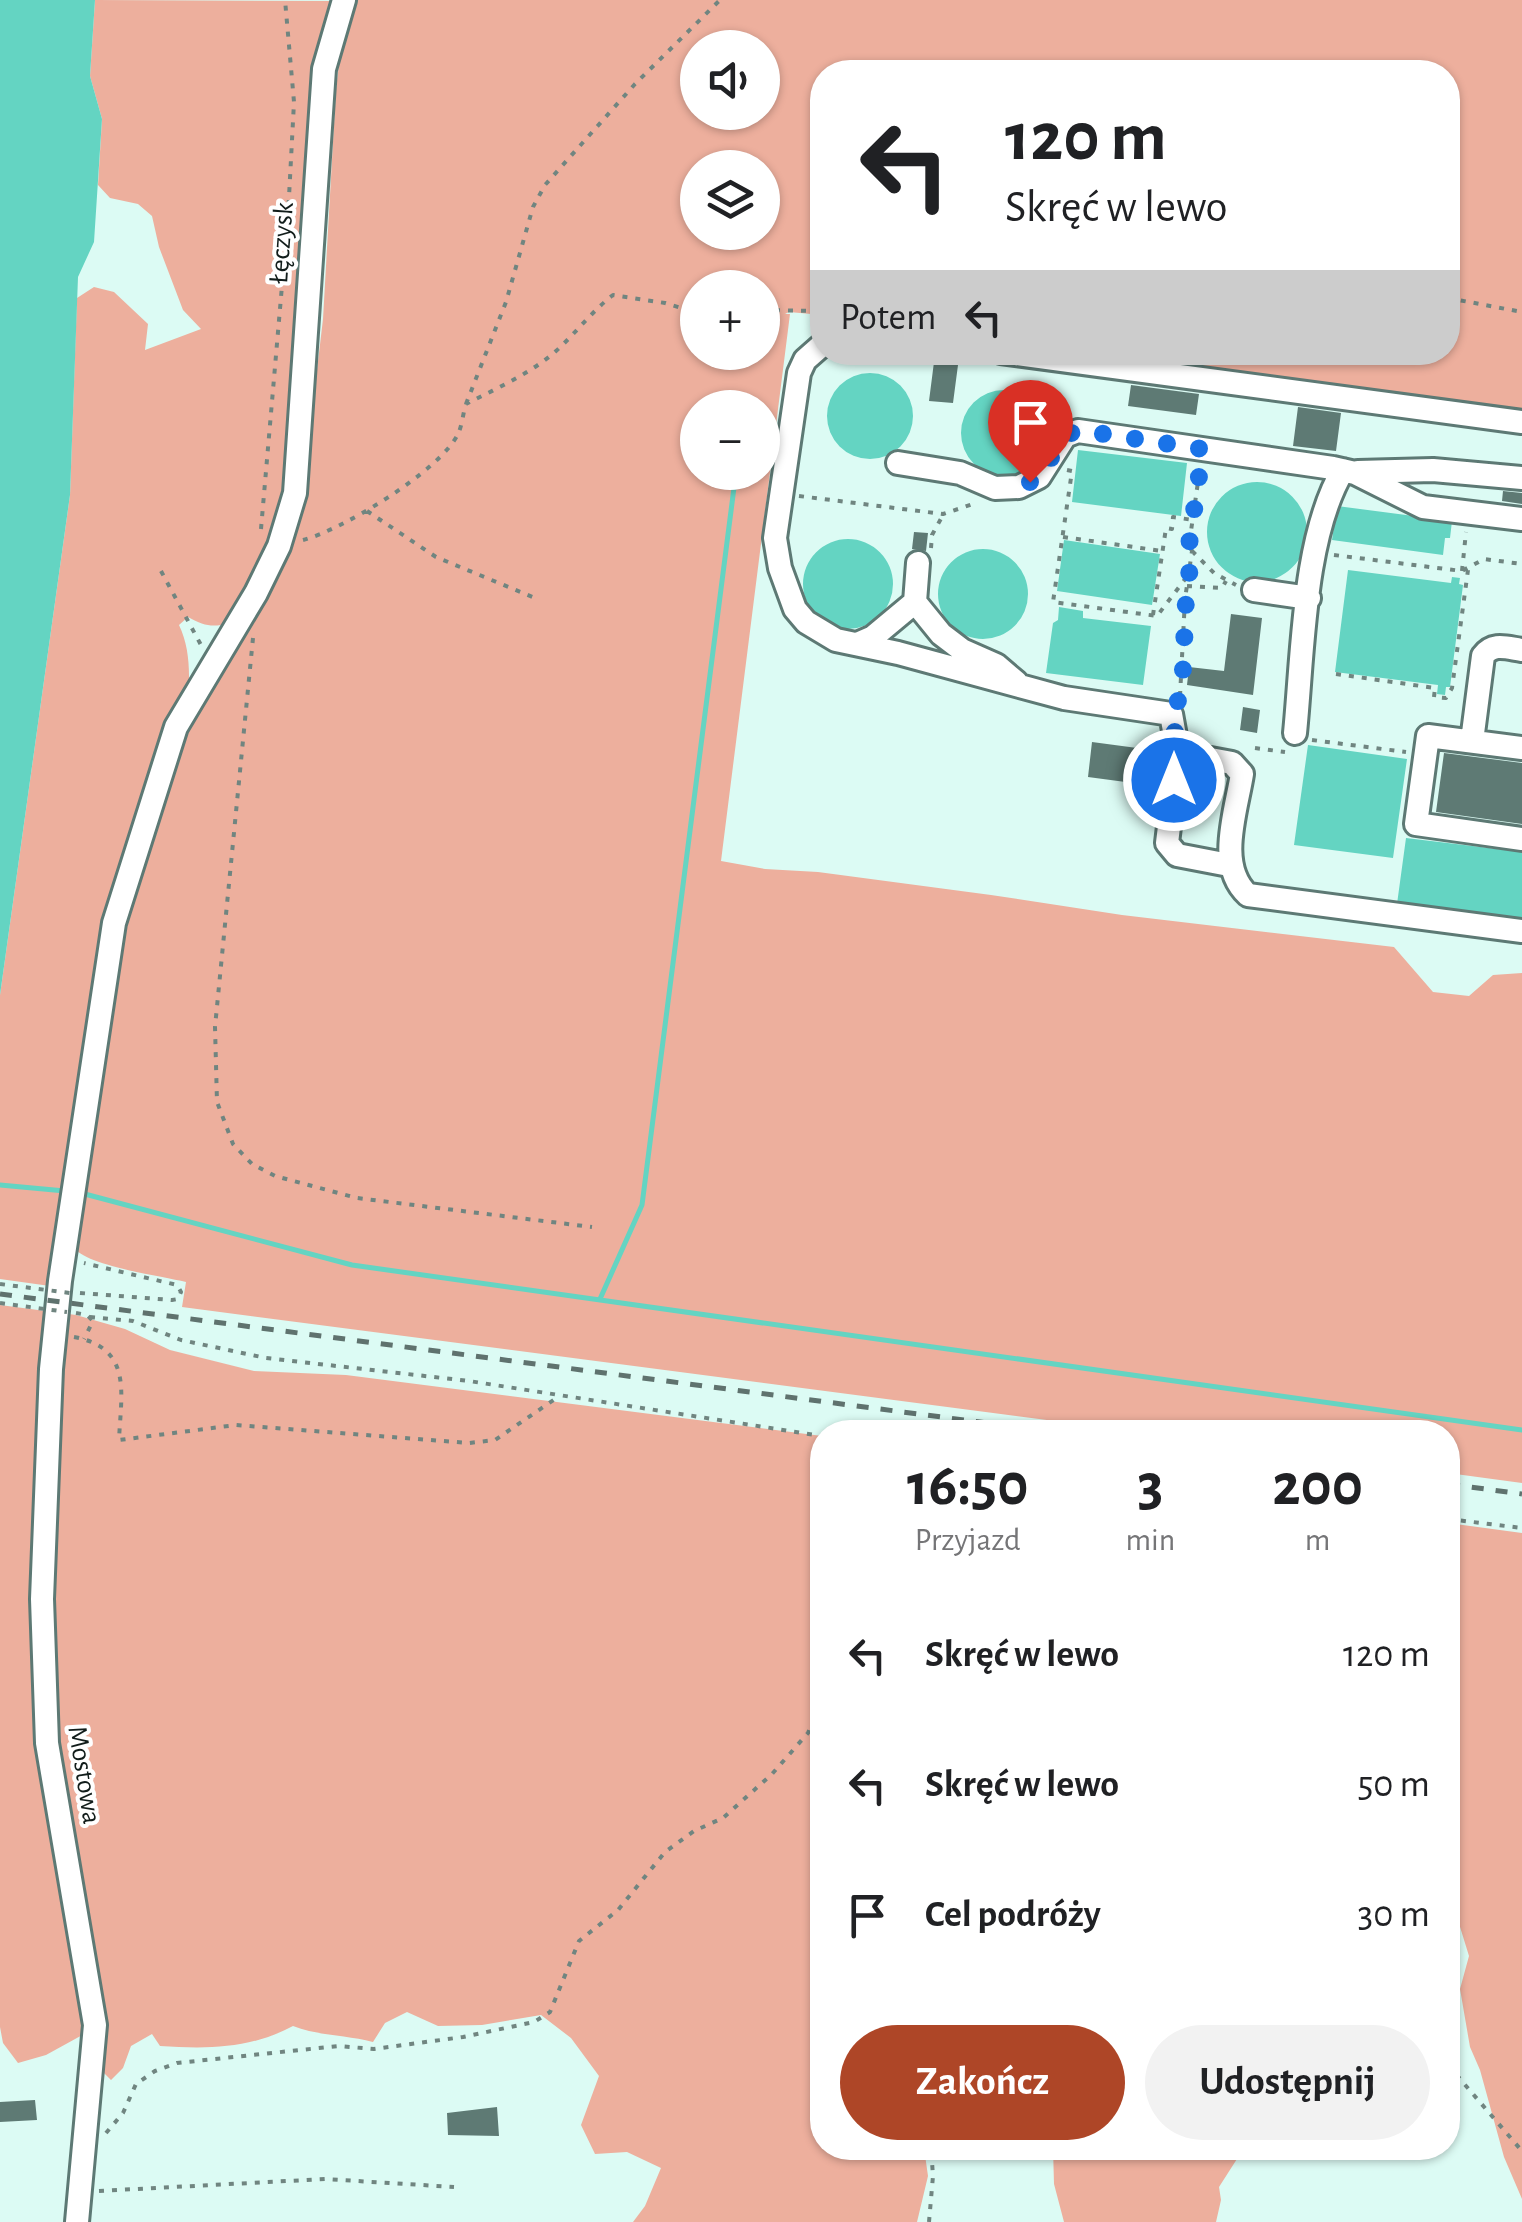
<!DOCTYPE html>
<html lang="pl">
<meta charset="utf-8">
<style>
body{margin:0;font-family:"Alegreya Sans",sans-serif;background:#f2f2f2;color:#202124;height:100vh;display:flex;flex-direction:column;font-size:38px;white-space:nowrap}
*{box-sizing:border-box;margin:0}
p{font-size:32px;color:#757577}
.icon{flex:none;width:55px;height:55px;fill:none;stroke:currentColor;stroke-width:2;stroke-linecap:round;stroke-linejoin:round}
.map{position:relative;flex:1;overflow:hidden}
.sheet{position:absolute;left:810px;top:1420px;width:650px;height:740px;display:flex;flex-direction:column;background:#fff;border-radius:40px;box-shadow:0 2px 8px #0004}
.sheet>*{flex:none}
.top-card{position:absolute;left:810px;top:60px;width:650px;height:305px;border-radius:40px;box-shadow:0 2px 8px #0004;background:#fff;color:#202124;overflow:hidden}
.controls{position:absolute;left:680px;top:30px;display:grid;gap:20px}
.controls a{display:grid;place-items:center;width:100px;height:100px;border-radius:50%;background:#fff;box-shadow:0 2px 8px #0004;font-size:50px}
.pin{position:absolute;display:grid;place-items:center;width:85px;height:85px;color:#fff;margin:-102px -42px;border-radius:50% 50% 50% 0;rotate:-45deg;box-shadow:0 0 10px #0007}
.pin .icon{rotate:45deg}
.me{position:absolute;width:110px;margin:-55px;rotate:0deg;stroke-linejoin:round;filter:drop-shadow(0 0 8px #0008)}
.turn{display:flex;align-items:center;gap:35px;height:210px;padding:0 30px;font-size:45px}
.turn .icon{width:130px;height:130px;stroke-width:2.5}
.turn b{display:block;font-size:70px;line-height:85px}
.then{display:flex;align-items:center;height:95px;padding:0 30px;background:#0003;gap:20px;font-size:38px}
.eta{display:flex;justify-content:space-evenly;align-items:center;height:170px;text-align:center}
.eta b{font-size:60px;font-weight:600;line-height:70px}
.cta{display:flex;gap:20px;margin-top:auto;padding:20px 30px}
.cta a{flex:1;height:115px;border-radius:60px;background:#ae4627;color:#fff;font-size:40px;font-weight:600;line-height:115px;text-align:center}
.cta a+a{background:#f2f2f2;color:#202124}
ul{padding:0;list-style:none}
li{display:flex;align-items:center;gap:30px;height:130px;padding:0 30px}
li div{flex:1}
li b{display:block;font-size:38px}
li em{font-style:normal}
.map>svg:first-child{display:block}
.green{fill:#edaf9d;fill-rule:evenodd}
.water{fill:#64d4c2}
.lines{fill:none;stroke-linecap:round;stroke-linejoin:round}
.stream{stroke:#64d4c2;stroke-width:5}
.building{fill:#5e7a74}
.minor-casing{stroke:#5d7974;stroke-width:28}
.path{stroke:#708580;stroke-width:4;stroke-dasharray:5 8;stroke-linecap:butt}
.minor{stroke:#fff;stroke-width:22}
.rail{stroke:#5f726e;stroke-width:5;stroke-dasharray:12 12;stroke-linecap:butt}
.path-bridge{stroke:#708580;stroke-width:4;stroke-dasharray:5 8;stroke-linecap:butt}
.route{stroke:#1a73e8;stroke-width:18;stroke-dasharray:0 32.4}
.labels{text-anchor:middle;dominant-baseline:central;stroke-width:8;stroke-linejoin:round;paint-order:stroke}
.street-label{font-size:28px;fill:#111c1a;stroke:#fff}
</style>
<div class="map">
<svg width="1522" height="2222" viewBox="0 0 1522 2222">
<rect width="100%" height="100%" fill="#dcfbf4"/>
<path class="green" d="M95,0L334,1L303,489L323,319L336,89L339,64L358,0H1522V413L1067,353L1448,352V72H822V315L789,312L785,314H790L721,861L765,869L818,872L991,895L1122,915L1394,947L1433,992L1469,996L1493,975L1522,973V1483L1448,1473V1432H1139L182,1307L186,1282C161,1276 88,1266 74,1248L50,1286L0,1279V995L70,495L77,298L94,287L114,292L148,324L145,350L201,329L183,310L159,247L152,216L138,204L110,198L98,185L102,119L90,76ZM698,48H762V112H698ZM698,168H762V232H698ZM698,288H762V352H698ZM698,408H762V472H698ZM244,616L241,642L184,735C188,700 195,658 179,625L188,617C210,630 222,627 244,616Z
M0,1305L76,1315L125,1329L170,1350L254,1371L346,1375L822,1436V2148H924L928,2176L917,2222H633L645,2206L661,2168L627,2152L595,2154L581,2125L599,2076L571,2038L541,2015L482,2025L438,2026L407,2012L385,2023L373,2042C347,2035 319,2036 293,2026C250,2049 208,2049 160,2046L152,2034L131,2046L123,2068L111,2080L101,2070L86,2033L46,2055L18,2063L3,2043L0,2027Z
M1448,1523L1522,1533V2199L1504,2157L1480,2070L1470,2047L1460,1989L1469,1956L1448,1888Z
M1053,2148H1244L1219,2187L1221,2200L1216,2222H1064L1054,2184Z"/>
<path class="water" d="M0,0H95L90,76L102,119L94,242L78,277L70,495L0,995Z
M827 416a43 43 0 1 1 86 0a43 43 0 1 1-86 0Z
M961 433a43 43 0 1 1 86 0a43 43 0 1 1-86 0Z
M1078,450L1187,463L1181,516L1072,502Z
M1207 532a50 50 0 1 1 100 0a50 50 0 1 1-100 0Z
M1337,506L1452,521L1450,538H1445L1443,555L1332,540Z
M803 584a45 45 0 1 1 90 0a45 45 0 1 1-90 0Z
M1064,540L1160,554L1152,605L1057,591Z
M938 594a45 45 0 1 1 90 0a45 45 0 1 1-90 0Z
M1348,570L1451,583L1452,577L1460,578L1459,584L1463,585L1450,687H1446L1445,695L1437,694L1438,685L1335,672Z
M1059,607L1083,611V618L1151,626L1143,685L1046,673L1053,623L1058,620Z
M1308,745L1407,759L1393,858L1294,845Z
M1406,838L1522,852V920L1397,904Z"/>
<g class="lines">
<path class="stream" d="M0,1185L65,1191
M81,1193L352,1265L1522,1430
M600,1299L642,1205L736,472"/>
</g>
<path class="building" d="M934,362L958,365L953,403L929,401Z
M1131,385L1199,394L1196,415L1128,406Z
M1298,407L1341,413L1336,451L1293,446Z
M1503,491L1522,493V504L1502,501Z
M914,532L928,533L926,551L912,549Z
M1231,614L1262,618L1253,695L1187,685L1189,667L1224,671Z
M1243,707L1260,710L1257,733L1240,730Z
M1092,742L1137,748L1133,783L1088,777Z
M1444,753L1522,763V824L1436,812Z
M35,2100L37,2120L0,2122V2102Z
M497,2107L499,2136L448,2135L447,2113Z"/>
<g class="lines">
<defs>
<path id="minor" d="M822,345L805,360L799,373L775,538L780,568L795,609L806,622L836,640L898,653L1064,698L1171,714L1178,753L1232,763L1242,774C1236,812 1216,866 1248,895L1522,931
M1001,352L1522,422
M898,463L960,473L995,488L1019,487L1039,477L1065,436L1078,431L1333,468L1355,473L1423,507L1522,519
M1358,472L1433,470L1522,478
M1254,590L1309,598
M915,602L941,634L962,650L996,665L1016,682
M857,644L873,637L915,602L918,563
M1295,733C1303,654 1303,537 1343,470
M1472,741L1483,656C1493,642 1507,648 1522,650
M1522,748L1428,736L1416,824L1522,839
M1178,753L1167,843L1177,855L1229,865
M77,2222L95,2025L47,1743L42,1599L51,1369L60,1281L114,923L176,727L256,593L279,546L295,493L324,69L344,0"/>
</defs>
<use href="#minor" class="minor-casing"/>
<path class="path" d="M1448,298L1522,312
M762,310L822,311
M466,404L506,302L533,207L545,185L635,84L720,0
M1067,470L1072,471L1053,602L1157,616L1189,574
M799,496L943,514L973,504V500
M367,511L436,557L535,598
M261,529L288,216L294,102L285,0
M1063,537L1162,551
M303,540C342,530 440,471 458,434C462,426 463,413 466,404C497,388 530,374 556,351C576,333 591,312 613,295L665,303L698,313
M931,548L932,535L943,515
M1192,551L1214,573L1236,585
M1334,555L1462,571L1484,559L1522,564
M161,571L201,645
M1462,571L1466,532
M1187,586L1222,588L1226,581
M1153,615L1166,528L1172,529L1173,517L1193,520
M253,638L215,1027L217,1102L233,1144L252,1164L275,1176L357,1198L592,1227
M1336,674L1435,688L1434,697L1446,698L1452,688L1468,570
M1180,696L1185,599L1192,551L1189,545L1200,468
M1312,740L1406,752
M1255,748L1285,752
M80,1293L172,1300L178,1299L181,1292L177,1285L84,1263
M76,1313L87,1315L93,1321L84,1339
M90,1317L133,1321L181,1340L266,1358L469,1381L822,1436
M74,1337C133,1348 121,1393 119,1440L236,1425L469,1443L495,1440L558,1397
M1448,1519L1522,1528
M1448,2065L1522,2151
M106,2133L123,2113L136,2084L155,2071L177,2063L338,2046L374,2049L463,2037L534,2022L550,2012L579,1941L618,1910L665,1852L694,1831L723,1818L772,1774L808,1733L822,1697
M99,2191L325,2179L454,2187
M929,2222L933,2176L931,2148"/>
<use href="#minor" class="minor"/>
<path class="rail" d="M0,1294L1056,1432
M1448,1484L1522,1494"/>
<path class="path-bridge" d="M0,1284L70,1293
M0,1303L67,1312"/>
</g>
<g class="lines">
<path class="route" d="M1030,482C1051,470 1055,437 1078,430L1203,449L1189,545L1192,551L1186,599L1182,692L1172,714L1178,753L1174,780"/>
</g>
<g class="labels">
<g class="street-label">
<text transform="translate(282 243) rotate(-86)">Łęczysk</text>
<text transform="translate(84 1775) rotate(81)">Mostowa</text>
</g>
</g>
</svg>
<div class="controls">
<a><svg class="icon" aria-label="sound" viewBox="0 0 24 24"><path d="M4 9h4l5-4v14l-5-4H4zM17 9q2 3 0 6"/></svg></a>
<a><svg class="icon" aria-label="layers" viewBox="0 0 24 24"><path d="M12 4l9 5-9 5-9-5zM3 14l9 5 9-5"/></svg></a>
<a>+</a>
<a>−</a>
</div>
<div class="pin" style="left:1030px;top:482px;background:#d93025"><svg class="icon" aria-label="arrive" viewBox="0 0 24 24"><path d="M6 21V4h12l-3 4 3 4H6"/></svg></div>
<svg class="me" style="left:1174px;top:780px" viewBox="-20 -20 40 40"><circle r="17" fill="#1a73e8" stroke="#fff" stroke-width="3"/><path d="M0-11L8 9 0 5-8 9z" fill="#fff"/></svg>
<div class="top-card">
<div class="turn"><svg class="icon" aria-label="left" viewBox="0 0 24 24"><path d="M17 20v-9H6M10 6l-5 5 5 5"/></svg><div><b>120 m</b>Skręć w lewo</div></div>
<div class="then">Potem<svg class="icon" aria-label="left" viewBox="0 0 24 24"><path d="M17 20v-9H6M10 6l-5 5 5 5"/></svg></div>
</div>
<section class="sheet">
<div class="eta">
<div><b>16:50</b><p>Przyjazd</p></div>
<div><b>3</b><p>min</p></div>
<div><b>200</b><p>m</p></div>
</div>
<ul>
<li><svg class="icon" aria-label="left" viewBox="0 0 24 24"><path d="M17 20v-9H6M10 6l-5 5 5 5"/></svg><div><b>Skręć w lewo</b></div><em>120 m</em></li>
<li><svg class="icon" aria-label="left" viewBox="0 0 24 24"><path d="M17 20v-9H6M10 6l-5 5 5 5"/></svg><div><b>Skręć w lewo</b></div><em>50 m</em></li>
<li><svg class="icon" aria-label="arrive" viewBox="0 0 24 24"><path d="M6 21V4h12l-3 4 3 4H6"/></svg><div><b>Cel podróży</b></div><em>30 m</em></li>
</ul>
<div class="cta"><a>Zakończ</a><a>Udostępnij</a></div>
</section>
</div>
